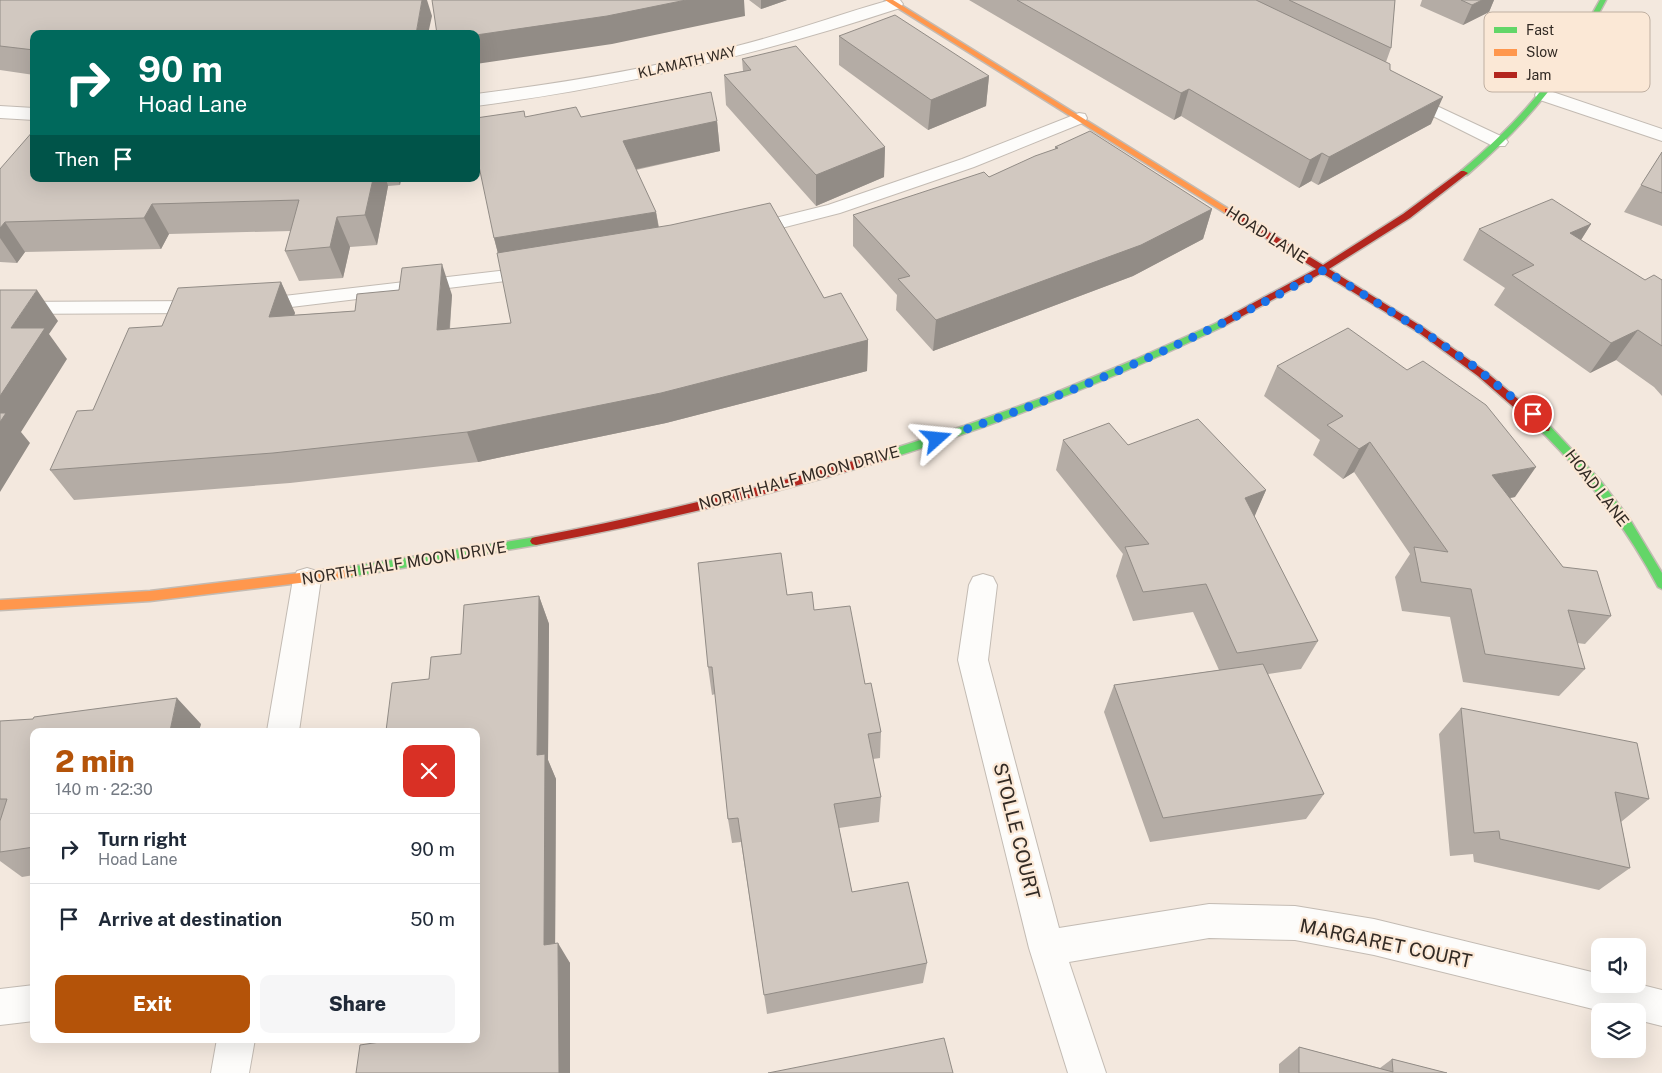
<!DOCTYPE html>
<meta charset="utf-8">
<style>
body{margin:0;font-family:"Public Sans",sans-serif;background:#f6f6f7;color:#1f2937;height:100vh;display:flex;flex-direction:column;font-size:19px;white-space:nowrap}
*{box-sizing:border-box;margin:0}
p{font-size:16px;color:#747a83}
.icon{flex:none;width:28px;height:28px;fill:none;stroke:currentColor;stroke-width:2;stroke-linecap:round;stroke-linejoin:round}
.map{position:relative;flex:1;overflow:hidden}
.sheet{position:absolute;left:30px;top:728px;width:450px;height:315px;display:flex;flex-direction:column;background:#fff;border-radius:10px;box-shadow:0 5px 20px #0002}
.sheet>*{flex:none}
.hud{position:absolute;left:30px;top:30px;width:450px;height:152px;border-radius:10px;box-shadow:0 5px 20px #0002;background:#00695c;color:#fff;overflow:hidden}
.buttons{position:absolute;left:1591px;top:938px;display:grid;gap:10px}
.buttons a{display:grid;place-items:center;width:55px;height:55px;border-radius:10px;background:#fff;box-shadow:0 5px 20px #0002;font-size:25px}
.pin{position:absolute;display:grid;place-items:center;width:42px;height:42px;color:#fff;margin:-21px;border:2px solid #fff;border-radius:50%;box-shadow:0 1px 5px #0007}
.me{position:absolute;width:55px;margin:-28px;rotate:72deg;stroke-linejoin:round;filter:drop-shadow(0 0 4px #0008)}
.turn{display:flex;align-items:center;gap:18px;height:105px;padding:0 25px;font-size:22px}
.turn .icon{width:65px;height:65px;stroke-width:2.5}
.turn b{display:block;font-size:35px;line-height:42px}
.then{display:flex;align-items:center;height:48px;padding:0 25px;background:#0003;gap:10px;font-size:19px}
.round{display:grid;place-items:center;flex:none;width:52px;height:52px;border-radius:10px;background:#f6f6f7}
.summary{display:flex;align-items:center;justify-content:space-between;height:85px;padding:0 25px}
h1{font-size:30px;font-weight:800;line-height:38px;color:#b45309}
.action{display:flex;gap:10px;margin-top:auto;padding:10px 25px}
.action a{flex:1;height:58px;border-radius:10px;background:#b45309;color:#fff;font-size:20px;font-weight:800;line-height:58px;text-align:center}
.action a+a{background:#f6f6f7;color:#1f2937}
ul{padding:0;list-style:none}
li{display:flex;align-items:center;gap:15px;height:70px;padding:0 25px;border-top:1px solid #e0e1e3}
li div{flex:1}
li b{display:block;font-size:19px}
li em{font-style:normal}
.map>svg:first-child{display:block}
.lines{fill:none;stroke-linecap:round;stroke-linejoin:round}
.lane-casing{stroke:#c3bbb3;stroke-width:2}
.street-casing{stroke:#c3bbb3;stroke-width:2}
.fast-casing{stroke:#c3bbb3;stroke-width:3}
.slow-casing{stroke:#c3bbb3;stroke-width:3}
.jam-casing{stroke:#c3bbb3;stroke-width:3}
.lane{fill:#fdfcfa;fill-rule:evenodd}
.street{fill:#fdfcfa;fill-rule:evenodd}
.fast{fill:#63d668;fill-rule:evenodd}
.slow{fill:#ff974d;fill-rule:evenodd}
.jam{fill:#b3261e;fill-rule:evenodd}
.wall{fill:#b4aca5}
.shaded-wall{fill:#928c86}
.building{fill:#d1c8c0;stroke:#928c86}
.route{stroke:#1a73e8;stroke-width:9;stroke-dasharray:0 16.2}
.labels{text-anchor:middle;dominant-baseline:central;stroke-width:4.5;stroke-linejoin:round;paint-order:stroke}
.far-street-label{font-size:14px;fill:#322a24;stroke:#fbe8d6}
.street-label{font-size:16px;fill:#322a24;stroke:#fbe8d6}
.near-street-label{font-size:19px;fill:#322a24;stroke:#fbe8d6}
.key{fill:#fbe8d6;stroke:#bfafa1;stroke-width:1}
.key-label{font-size:14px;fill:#322a24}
</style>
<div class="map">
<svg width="1662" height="1073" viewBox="0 0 1662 1073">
<rect width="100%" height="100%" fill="#f3e8de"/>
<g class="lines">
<defs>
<path id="lane" d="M1409,93L1505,138L1508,142L1505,146H1493L1403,101L1401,98L1403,95Z
M1079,113L1085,114L1087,118L1085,122L974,167L840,213L750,236L743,234L741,230L743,226L828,205L962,159Z
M533,267L540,269L543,273L540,277L258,311L251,310L248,305L251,300L258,299Z
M202,301L209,302L212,307L209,312L202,313L0,314V302Z"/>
<path id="street" d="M890,0H900L903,4L900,8C761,54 621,87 476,106V94C563,83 649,69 733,47C786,34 837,15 890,0Z
M1544,89L1662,129V141L1537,99L1535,95L1537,91Z
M0,106L34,108V120L0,118Z
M307,568L317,571L321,579L299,731H267L293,579L297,571Z
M983,574L993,577L997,585L988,660L1059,928L1209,904L1295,906L1374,919L1600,974V984H1638L1662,990V1026L1638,1020V1011H1601L1374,955L1295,940L1209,938L1069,962L1106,1073H1068L1029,948L958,660L969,585L973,577Z
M34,985V1021L0,1025V989Z
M217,1039H255L249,1073H211Z"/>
<path id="fast" d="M1600,0H1606C1569,72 1529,122 1467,175H1461V171C1522,120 1562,71 1600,0Z
M1221,321L1226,324L1224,326C1113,379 999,425 881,461L876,457L877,454L964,426L1050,395L1134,360Z
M1545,424L1549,425L1599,479L1629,518L1662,573V589L1658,587C1627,528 1588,478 1541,431L1540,428Z
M536,537L540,538L542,541L540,544L536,545L349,577L345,575L343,572L345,569L349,567Z"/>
<path id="slow" d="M885,0H893L1232,211L1231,213H1225Z
M349,567L353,569L355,572L353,575L349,577L150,601L0,610V600L150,591Z"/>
<path id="jam" d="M1461,171H1464L1468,173L1410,218L1329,269L1424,328L1486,372L1549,425L1550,428L1549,431H1541L1478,376L1418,332L1322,273L1224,326H1218V322L1316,269L1225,213V209H1231L1323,265L1403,214Z
M881,453L886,457L885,460C770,495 654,523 536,545L532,544L530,541L532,538L536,537C653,515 767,486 881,453Z"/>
</defs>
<use href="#lane" class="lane-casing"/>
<use href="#street" class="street-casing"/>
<use href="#fast" class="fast-casing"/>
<use href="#slow" class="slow-casing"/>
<use href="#jam" class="jam-casing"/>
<use href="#lane" class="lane"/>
<use href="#street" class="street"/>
<use href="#fast" class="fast"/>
<use href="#slow" class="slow"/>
<use href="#jam" class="jam"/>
</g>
<path class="wall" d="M0,0L432,16L34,34V75L0,70Z
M749,0H787L761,9Z
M969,0H1395L1391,48L1386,62L1390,70L1431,124L1318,185L1311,181L1299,188L1181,116L1174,120Z
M1422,0H1494L1489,12L1463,25L1420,6Z
M839,36L989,76L986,106L928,130L839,65Z
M742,59L885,147L884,177L816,206L726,105L724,75L743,71Z
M525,117L717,121L720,151L636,170L656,212L659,227L824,298L868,340L867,371L666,423L478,462L290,483L74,500L50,470L93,410L162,326L281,282L295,313L294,315L355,311L452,295L450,329L511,323L498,253L494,238Z
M1055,147L1212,209L1203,239L1133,276L933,351L896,310L897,295L853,246V215L989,177L1055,149Z
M1662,152V226L1624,212Z
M0,169L34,179H401L400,185L388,186L377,245L350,247L343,278L299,281L285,251L291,231L169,234L161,249L25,252L17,263L0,262Z
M1591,224L1581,240L1645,280H1662V396L1654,387L1616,360L1590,373L1494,305L1505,288L1463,260L1479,229Z
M1277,366L1515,497L1510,498L1563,567L1611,616L1585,644L1577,643L1585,669L1559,696L1463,682L1450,617L1402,611L1395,577L1410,554L1354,472L1343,479L1313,455L1320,440L1264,396Z
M1063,440L1128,445L1266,490L1254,516L1318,641L1301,669L1268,674L1324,794L1306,819L1150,842L1104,712L1114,685L1219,670L1193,612L1133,621L1116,576L1123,554L1056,470Z
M787,595L814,610L865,684L881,732L880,758L873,759L881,797L879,822L839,828L852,892L927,963L923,983L767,1014L741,842L732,843L728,819L715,694L712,695L708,667Z
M539,596L549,624L548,760L556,779L555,943L570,963V1073H356L476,1039V731H386L429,679L461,654Z
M1461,708L1649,799L1621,822L1630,868L1599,890L1474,862L1473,854L1450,856L1439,734Z
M0,721L201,724L199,731H34V875L22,877L0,861Z
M1299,1047L1380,1068L1392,1059L1447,1073H1279V1064Z"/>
<path class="shaded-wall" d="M422,0H427L432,16L428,34H416Z
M686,0H744L745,16L612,44L476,64V35Z
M761,0H787L761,9Z
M1482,0H1494L1489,12L1463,25L1472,5Z
M989,76L986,106L928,130L931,100Z
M1189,89L1181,116L1174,120L1181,93Z
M1443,97L1431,124L1318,185L1329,157Z
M717,121L720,151L627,171L623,141Z
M885,147L884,177L816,206V175Z
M1322,153L1311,181L1299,188L1310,160Z
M373,179H386L388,186L377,245L365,215Z
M398,179H401L400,185Z
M152,204L169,234L161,249L144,218Z
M1212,209L1203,239L1133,276L933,351L936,320Z
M656,212L661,243L502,269L494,238Z
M337,217L350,247L343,278L330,247Z
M5,222L25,252L17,263L0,238V228Z
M1591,224L1572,254L1570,233Z
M442,264L452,295L447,361L437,330Z
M281,282L295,313L284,348L269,317Z
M37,290L58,321L49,334L67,359L21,432L30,443L0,492V396L11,328Z
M1638,330L1616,360L1590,373L1611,343Z
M868,340L867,371L666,423L478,462L467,432Z
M1370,442L1354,472L1343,479L1359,449Z
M1536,467L1515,497L1472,505L1492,475Z
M1266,490L1253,520L1245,498Z
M539,596L549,624L548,760L556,779L555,966L544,945L537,755Z
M177,698L201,724L199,731H170Z
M558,943L570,963V1073H559Z"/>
<path class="building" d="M0,0H422L416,34H34V50L0,46Z
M432,0H686L607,16L476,35V34H437Z
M1017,0H1256L1390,64V70L1443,97L1329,157L1322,153L1310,160L1189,89L1181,93Z
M1289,0H1395L1391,48Z
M1461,0H1482L1472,5Z
M895,15L989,76L931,100L839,36Z
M796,46L885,147L816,175L724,75L751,70L742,59Z
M711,92L717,121L623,141L656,212L494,238L476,152V118L524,111L525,117L576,107L581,117Z
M34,130V179H373L365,215L337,217L330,247L285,251L299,200L152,204L144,218L5,222L0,228V169Z
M1090,131L1212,209L1141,245L936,320L898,279L910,276L853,215L984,172L989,177L1035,156L1058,148L1055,147Z
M1662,152V193L1641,185Z
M1552,199L1591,224L1570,233L1645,280L1654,275L1662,280V346L1638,330L1611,343L1512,275L1534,265L1479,229Z
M770,203L824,298L841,293L868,340L661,393L467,432L273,453L50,470L77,411L93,410L129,328L162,326L178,288L281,282L269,317L355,311L357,294L399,290L402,268L442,264L437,330L511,323L497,253L671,225Z
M0,290H37L11,328H45L0,396Z
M1348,328L1407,370L1423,361L1486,405L1536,467L1492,475L1563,567L1597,571L1611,616L1568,610L1585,669L1485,654L1471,589L1421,582L1414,547L1448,552L1370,442L1359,449L1327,425L1343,416L1277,366Z
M0,413H6L0,422Z
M1198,419L1266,490L1245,498L1318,641L1237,653L1206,584L1143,592L1125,547L1149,544L1063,440L1109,423L1128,445Z
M781,553L787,595L812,592L814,610L850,606L865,684L871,683L881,732L868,734L881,797L834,804L852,892L908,882L927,963L764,995L738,818L728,819L712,667H708L698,563Z
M539,596L537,755L545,754L544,945L558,943L559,1073H356L360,1045L400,1039H476V731H456V729L442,731H386L392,683L429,679L431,657L461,654L464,605Z
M1263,664L1324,794L1163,818L1114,685Z
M177,698L170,731H34V847L0,852V821L7,799H0V721L33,719L34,717Z
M1461,708L1637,743L1649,799L1615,792L1630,868L1500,839L1499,831L1474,833Z
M944,1038L953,1073H768Z
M1299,1047L1393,1072L1392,1059L1447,1073H1299Z"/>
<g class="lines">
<path class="route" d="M937,439C1071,395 1200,339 1324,270L1421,330L1471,364L1533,414"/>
</g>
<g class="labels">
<g class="far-street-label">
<text transform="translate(687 62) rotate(-13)">KLAMATH WAY</text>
</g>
<g class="street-label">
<text transform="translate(1267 235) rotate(32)">HOAD LANE</text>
<text transform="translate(799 478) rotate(-15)">NORTH HALF MOON DRIVE</text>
<text transform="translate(1597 488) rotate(52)">HOAD LANE</text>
<text transform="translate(404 563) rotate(-9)">NORTH HALF MOON DRIVE</text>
</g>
<g class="near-street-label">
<text transform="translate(1017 831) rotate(76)">STOLLE COURT</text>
<text transform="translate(1386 943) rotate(12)">MARGARET COURT</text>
</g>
</g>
<rect x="1484" y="12" width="166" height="80" rx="8" class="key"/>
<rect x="1494" y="27" width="23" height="6" fill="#63d668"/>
<rect x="1494" y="49" width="23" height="7" fill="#ff974d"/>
<rect x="1494" y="72" width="23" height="6" fill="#b3261e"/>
<g class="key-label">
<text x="1526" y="35">Fast</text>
<text x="1526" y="57">Slow</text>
<text x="1526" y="80">Jam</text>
</g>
</svg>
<div class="buttons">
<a><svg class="icon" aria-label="sound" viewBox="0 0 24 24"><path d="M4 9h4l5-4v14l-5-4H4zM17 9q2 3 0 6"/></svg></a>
<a><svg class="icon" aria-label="layers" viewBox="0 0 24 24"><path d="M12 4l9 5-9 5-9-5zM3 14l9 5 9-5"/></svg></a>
</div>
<div class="pin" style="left:1533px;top:414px;background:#d93025"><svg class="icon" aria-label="arrive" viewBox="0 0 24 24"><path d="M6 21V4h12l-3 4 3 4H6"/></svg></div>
<svg class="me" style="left:937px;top:439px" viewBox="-20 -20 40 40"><path d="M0-17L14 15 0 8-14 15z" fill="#1a73e8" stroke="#fff" stroke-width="4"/></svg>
<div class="hud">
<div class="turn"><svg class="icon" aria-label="right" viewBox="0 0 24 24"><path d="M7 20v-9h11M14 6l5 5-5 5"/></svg><div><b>90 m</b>Hoad Lane</div></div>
<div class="then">Then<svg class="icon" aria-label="arrive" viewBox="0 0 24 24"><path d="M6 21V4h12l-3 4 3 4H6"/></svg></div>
</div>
<section class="sheet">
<div class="summary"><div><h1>2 min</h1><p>140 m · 22:30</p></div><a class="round" style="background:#d93025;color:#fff"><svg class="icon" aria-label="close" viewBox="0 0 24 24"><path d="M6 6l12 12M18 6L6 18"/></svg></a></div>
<ul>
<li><svg class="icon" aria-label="right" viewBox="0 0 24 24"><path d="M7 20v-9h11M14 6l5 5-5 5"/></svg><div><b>Turn right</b><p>Hoad Lane</p></div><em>90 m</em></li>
<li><svg class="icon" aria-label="arrive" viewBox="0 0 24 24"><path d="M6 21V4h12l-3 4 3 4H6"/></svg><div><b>Arrive at destination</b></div><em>50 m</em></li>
</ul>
<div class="action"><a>Exit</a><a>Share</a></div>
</section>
</div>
